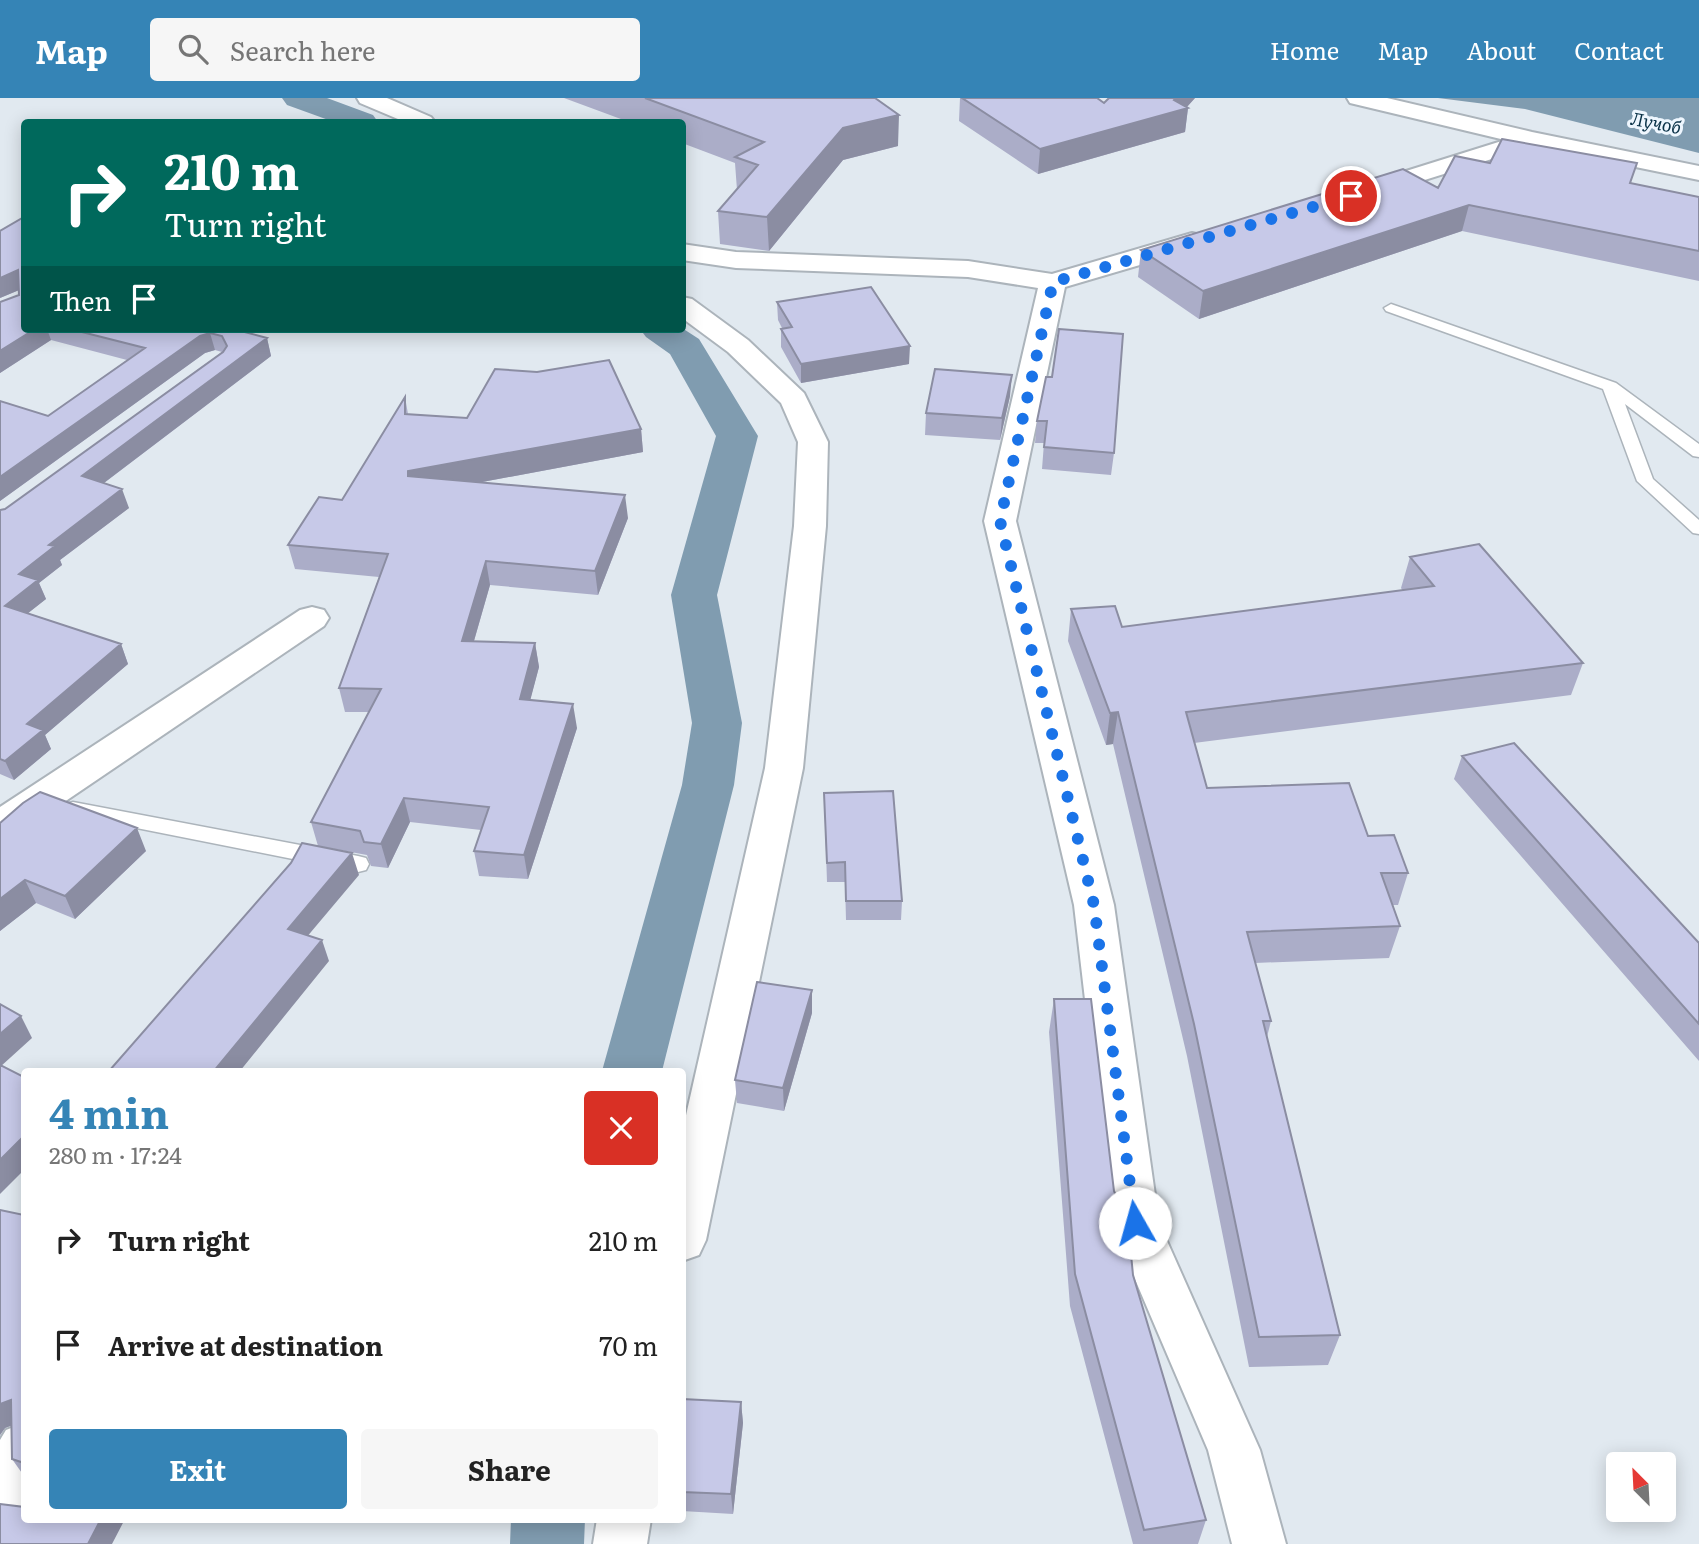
<!DOCTYPE html>
<meta charset="utf-8">
<style>
body{margin:0;font-family:Literata,serif;background:#f6f6f6;color:#222;height:100vh;display:flex;flex-direction:column;font-size:26px;white-space:nowrap}
*{box-sizing:border-box;margin:0}
p{font-size:23px;color:#767676}
.icon{flex:none;width:38px;height:38px;fill:none;stroke:currentColor;stroke-width:2;stroke-linecap:round;stroke-linejoin:round}
.map{position:relative;flex:1;overflow:hidden}
.panel{position:absolute;left:21px;top:970px;width:665px;height:455px;display:flex;flex-direction:column;background:#fff;border-radius:7px;box-shadow:0 4px 18px #0003}
.panel>*{flex:none}
.guide{position:absolute;left:21px;top:21px;width:665px;height:214px;border-radius:7px;box-shadow:0 4px 18px #0003;background:#00695c;color:#fff;overflow:hidden}
.needle{width:46px;rotate:336deg}
.buttons{position:absolute;left:1606px;top:1354px;display:grid;gap:14px}
.buttons a{display:grid;place-items:center;width:70px;height:70px;border-radius:7px;background:#fff;box-shadow:0 4px 18px #0003;font-size:35px}
.pin{position:absolute;display:grid;place-items:center;width:60px;height:60px;color:#fff;margin:-30px;border:4px solid #fff;border-radius:50%;box-shadow:0 2px 7px #0007}
.me{position:absolute;width:77px;margin:-38px;rotate:353deg;stroke-linejoin:round;filter:drop-shadow(0 0 5px #0008)}
.turn{display:flex;align-items:center;gap:24px;height:147px;padding:0 28px;font-size:32px}
.turn .icon{width:91px;height:91px;stroke-width:2.5}
.turn b{display:block;font-size:49px;line-height:60px}
.then{display:flex;align-items:center;height:66px;padding:0 28px;background:#0003;gap:14px;font-size:26px}
.round{display:grid;place-items:center;flex:none;width:74px;height:74px;border-radius:7px;background:#f6f6f6}
.overview{display:flex;align-items:center;justify-content:space-between;height:119px;padding:0 28px}
h1{font-size:42px;font-weight:700;line-height:52px;color:#3584b6}
.button{display:flex;gap:14px;margin-top:auto;padding:14px 28px}
.button a{flex:1;height:80px;border-radius:7px;background:#3584b6;color:#fff;font-size:28px;font-weight:700;line-height:80px;text-align:center}
.button a+a{background:#f6f6f6;color:#222}
ul{padding:0;list-style:none}
li{display:flex;align-items:center;gap:21px;height:105px;padding:0 28px}
li div{flex:1}
li b{display:block;font-size:26px}
li em{font-style:normal}
header{display:flex;align-items:center;gap:42px;box-sizing:border-box;height:98px;padding:0 35px;background:#3584b6;color:#fff}
header strong{font-size:33px}
nav{display:flex;gap:38px;margin-inline-start:auto;font-size:24px}
.search{width:490px;height:63px;background:#f6f6f6;display:flex;align-items:center;gap:18px;box-sizing:border-box;padding:0 24px;border-radius:7px;color:#767676;font-size:26px}
.map>svg:first-child{display:block}
.water{fill:#809cb0}
.lines{fill:none;stroke-linecap:round;stroke-linejoin:round}
.canal{fill:#809cb0;fill-rule:evenodd}
.service-casing{stroke:#acb4bb;stroke-width:3}
.minor-casing{stroke:#acb4bb;stroke-width:4}
.service{fill:#fff;fill-rule:evenodd}
.minor{fill:#fff;fill-rule:evenodd}
.wall{fill:#abadc8}
.shaded-wall{fill:#8b8da2}
.building{fill:#c7c9e8;stroke:#8b8da2;stroke-width:2}
.route{stroke:#1a73e8;stroke-width:12;stroke-dasharray:0 21.6}
.labels{text-anchor:middle;dominant-baseline:central;stroke-width:6;stroke-linejoin:round;paint-order:stroke}
.far-water-label{font-size:18px;font-style:italic;fill:#093147;stroke:#eef6fe}
</style>
<header>
<strong>Map</strong>
<div class="search"><svg class="icon" aria-label="search" viewBox="0 0 24 24"><circle cx="10" cy="10" r="6"/><path d="M15 15l6 6"/></svg>Search here</div>
<nav><a>Home</a><a>Map</a><a>About</a><a>Contact</a></nav>
</header>
<div class="map">
<svg width="1699" height="1446" viewBox="0 0 1699 1446">
<rect width="100%" height="100%" fill="#e1e9f0"/>
<path class="water" d="M1438,0H1699V55L1525,11Z"/>
<g class="lines">
<path class="canal" d="M282,0H327L373,17L378,24H334L287,7Z
M682,230L699,241L758,338L717,497L742,625L734,687L662,973H602L682,687L692,625L671,497L716,338L670,256L646,239L640,231Z
M511,1421H585L584,1446H510Z"/>
<defs>
<path id="service" d="M1391,206L1616,285L1699,346V359L1693,358L1625,306L1653,381L1699,422V436L1693,435L1637,383L1603,291L1386,213L1384,210Z
M73,704L358,758L366,760L369,766L366,772L358,774L66,716L63,711L66,706Z"/>
<path id="minor" d="M357,0H387L431,19L435,24H405L360,5Z
M1347,0H1387L1532,34L1699,68V82L1533,48L1364,101L1355,99L1352,94L1355,89L1505,42L1350,5Z
M1192,135L1201,137L1205,143L1201,149L1065,189L1016,423L1114,807L1159,1125L1260,1352L1286,1446H1232L1208,1352L1111,1125L1074,807L984,423L1038,190L968,179L736,170L682,162V146L736,154L968,163L1052,176Z
M682,199L692,201L748,242L804,295L828,344L826,428L803,670L706,1142L699,1157L682,1163V1035L765,670L794,428L798,344L781,305L728,254L682,220Z
M312,509L324,512L329,520L324,528L14,738L0,742V709L300,512Z
M24,1325V1401L19,1412L0,1420V1342L6,1332Z
M597,1421H651L647,1446H593Z"/>
</defs>
<use href="#service" class="service-casing"/>
<use href="#minor" class="minor-casing"/>
<use href="#service" class="service"/>
<use href="#minor" class="minor"/>
</g>
<path class="wall" d="M564,0H875L898,48L843,62L769,153L720,146L718,113L737,92L735,65L682,45V24H629Z
M960,0H1097L1104,5L1195,0L1187,9L1188,10L1185,34L1038,76L959,23Z
M1490,65H1637L1630,86L1699,99V183L1462,133L1199,221L1138,179L1141,152L1438,90Z
M24,119V231H252L248,235L267,240L271,258L104,385L129,410L60,462L62,467L39,485L46,501L28,515L121,546L128,566L45,637L51,651L14,682L0,676V412L5,411L222,254L215,252L205,255L0,403V303L48,318L127,262L51,242L0,275V204L19,197V192L0,200Z
M777,204L909,266L801,285L781,249V231L782,230L778,222Z
M1046,279L1114,355L1111,377L1042,371L1044,345H1035L1037,323Z
M1010,298L1000,342L925,337L926,315Z
M405,299L408,316L641,331L643,354L482,384L628,420L598,497L490,487L474,543L535,545L539,569L530,602L577,630L528,781L479,778L474,753L481,732L410,724L388,770L371,768L367,757L318,748L311,724L369,614H345L339,590L379,479L295,471L288,447L342,402Z
M1410,459L1583,565L1571,597L1194,645L1207,690L1368,738L1408,775L1398,807H1393L1400,828L1389,860L1255,865L1271,923L1267,939L1340,1237L1328,1267L1249,1269L1187,958L1113,646L1106,647L1068,543L1071,511L1122,529L1403,493L1401,490Z
M1462,658L1699,845V963L1454,681Z
M824,695L902,803L901,822H846L845,784H827Z
M0,725L146,753L75,821L36,805L0,833Z
M812,892V915L784,1013L737,1005L735,982Z
M1054,901L1114,1093L1133,1177L1206,1422L1198,1446H1133L1070,1208L1049,934Z
M0,1112L24,1117V1378L12,1361V1327L5,1330L0,1337Z
M682,1301L741,1304L743,1325L733,1416L682,1413Z"/>
<path class="shaded-wall" d="M1176,0H1195L1185,11L1188,10L1185,34L1038,76L1040,51L1174,2Z
M899,17L898,48L843,62L769,153L767,119L843,30Z
M1469,107L1462,133L1199,221L1203,193Z
M18,172L24,190L0,200V180Z
M35,231H47L51,242L0,275V253Z
M233,231H252L238,249Z
M210,235L215,252L205,255L0,403V379L200,238Z
M267,240L271,258L88,397L82,378Z
M910,248L909,266L801,285V266Z
M1012,277L1010,298L1000,342L1002,320Z
M641,331L643,354L413,397V401L408,373Z
M122,391L129,410L60,462L62,467L39,485L46,501L13,527L5,508L19,476L49,447Z
M625,397L628,420L598,497L595,473Z
M486,463L490,487L467,567L462,543Z
M535,545L539,569L524,626L520,601Z
M121,546L128,566L45,637L51,651L14,682L5,663L27,626Z
M573,606L577,630L528,781L524,757Z
M1118,614L1113,646L1106,647L1110,615Z
M404,700L410,724L388,770L381,746Z
M137,730L146,753L75,821L65,798Z
M352,755L359,777L295,853L288,831Z
M25,782L36,805L0,833V801Z
M322,842L329,863L240,973H214Z
M812,892V915L784,1013L783,990Z
M21,918L32,940L0,969V936Z
M24,1038V1072L0,1096V1062Z
M11,1302L24,1323L5,1330L0,1337V1306Z
M741,1304L743,1325L733,1416L731,1396Z
M101,1421H125L112,1446H88Z"/>
<path class="building" d="M645,0H875L899,17L843,30L767,119L718,113L758,67L735,59L764,44Z
M962,0H1097L1104,5L1109,0H1176L1174,2L1188,10L1040,51Z
M1502,41L1637,65L1630,85L1699,99V153L1469,107L1203,193L1141,152L1403,71L1438,90L1455,58L1490,65Z
M24,119V231H35L0,253V204L19,197L18,172L0,180V133Z
M871,189L910,248L801,266L781,231L792,229L777,204Z
M70,231H233L267,240L82,378L122,391L49,447L55,448L19,476L38,482L5,508L121,546L27,626L43,632L5,663L0,661V412L5,411L223,254L227,248L222,238L210,235L200,238L0,379V303L48,318L145,250Z
M1059,231L1123,236L1114,355L1044,349L1047,323H1037L1046,279H1052Z
M609,262L641,331L408,373V378L625,397L595,473L486,463L462,543L535,545L520,601L573,606L524,757L474,753L489,709L404,700L381,746L364,744L360,733L311,724L381,591L339,590L388,456L288,447L319,399L342,402L405,299V316L467,320L495,271L537,274Z
M935,271L1012,277L1002,320L926,315Z
M1479,446L1583,565L1186,614L1207,690L1349,685L1368,738L1394,737L1408,775H1381L1400,828L1247,834L1271,923H1263L1340,1237L1259,1239L1194,926L1118,614L1110,615L1071,511L1115,508L1122,529L1434,488L1410,459Z
M1514,645L1699,845V926L1462,658Z
M893,693L902,803H846L845,764L827,765L824,695Z
M40,694L137,730L65,798L25,782L0,801V725L23,705Z
M302,745L352,755L288,831L322,842L214,973H109L291,765Z
M757,884L812,892L783,990L735,982Z
M1054,901H1091L1114,1093L1128,1125L1133,1177L1206,1422L1144,1432L1075,1176Z
M0,906L21,918L0,936Z
M0,967L24,979V1038L0,1062Z
M0,1112L24,1117V1365L12,1361L11,1302L0,1306Z
M682,1301L741,1304L731,1396L682,1394Z
M0,1406L24,1409V1421H101L88,1446H0Z"/>
<g class="lines">
<path class="route" d="M1135,1125L1094,807L1000,423L1053,184L1351,98"/>
</g>
<g class="labels">
<g class="far-water-label">
<text transform="translate(1656 24) rotate(11)">Лучоб</text>
</g>
</g>
</svg>
<div class="buttons">
<a><svg class="needle" viewBox="-14 -14 28 28"><path d="M0-13l5 13h-10z" fill="#e53935"/><path d="M0 13l5-13h-10z" fill="#767676"/></svg></a>
</div>
<div class="pin" style="left:1351px;top:98px;background:#d93025"><svg class="icon" aria-label="arrive" viewBox="0 0 24 24"><path d="M6 21V4h12l-3 4 3 4H6"/></svg></div>
<svg class="me" style="left:1135px;top:1125px" viewBox="-20 -20 40 40"><circle r="19" fill="#fff"/><path d="M0-13L10 11 0 6-10 11z" fill="#1a73e8"/></svg>
<div class="guide">
<div class="turn"><svg class="icon" aria-label="right" viewBox="0 0 24 24"><path d="M7 20v-9h11M14 6l5 5-5 5"/></svg><div><b>210 m</b>Turn right</div></div>
<div class="then">Then<svg class="icon" aria-label="arrive" viewBox="0 0 24 24"><path d="M6 21V4h12l-3 4 3 4H6"/></svg></div>
</div>
<section class="panel">
<div class="overview"><div><h1>4 min</h1><p>280 m · 17:24</p></div><a class="round" style="background:#d93025;color:#fff"><svg class="icon" aria-label="close" viewBox="0 0 24 24"><path d="M6 6l12 12M18 6L6 18"/></svg></a></div>
<ul>
<li><svg class="icon" aria-label="right" viewBox="0 0 24 24"><path d="M7 20v-9h11M14 6l5 5-5 5"/></svg><div><b>Turn right</b></div><em>210 m</em></li>
<li><svg class="icon" aria-label="arrive" viewBox="0 0 24 24"><path d="M6 21V4h12l-3 4 3 4H6"/></svg><div><b>Arrive at destination</b></div><em>70 m</em></li>
</ul>
<div class="button"><a>Exit</a><a>Share</a></div>
</section>
</div>
